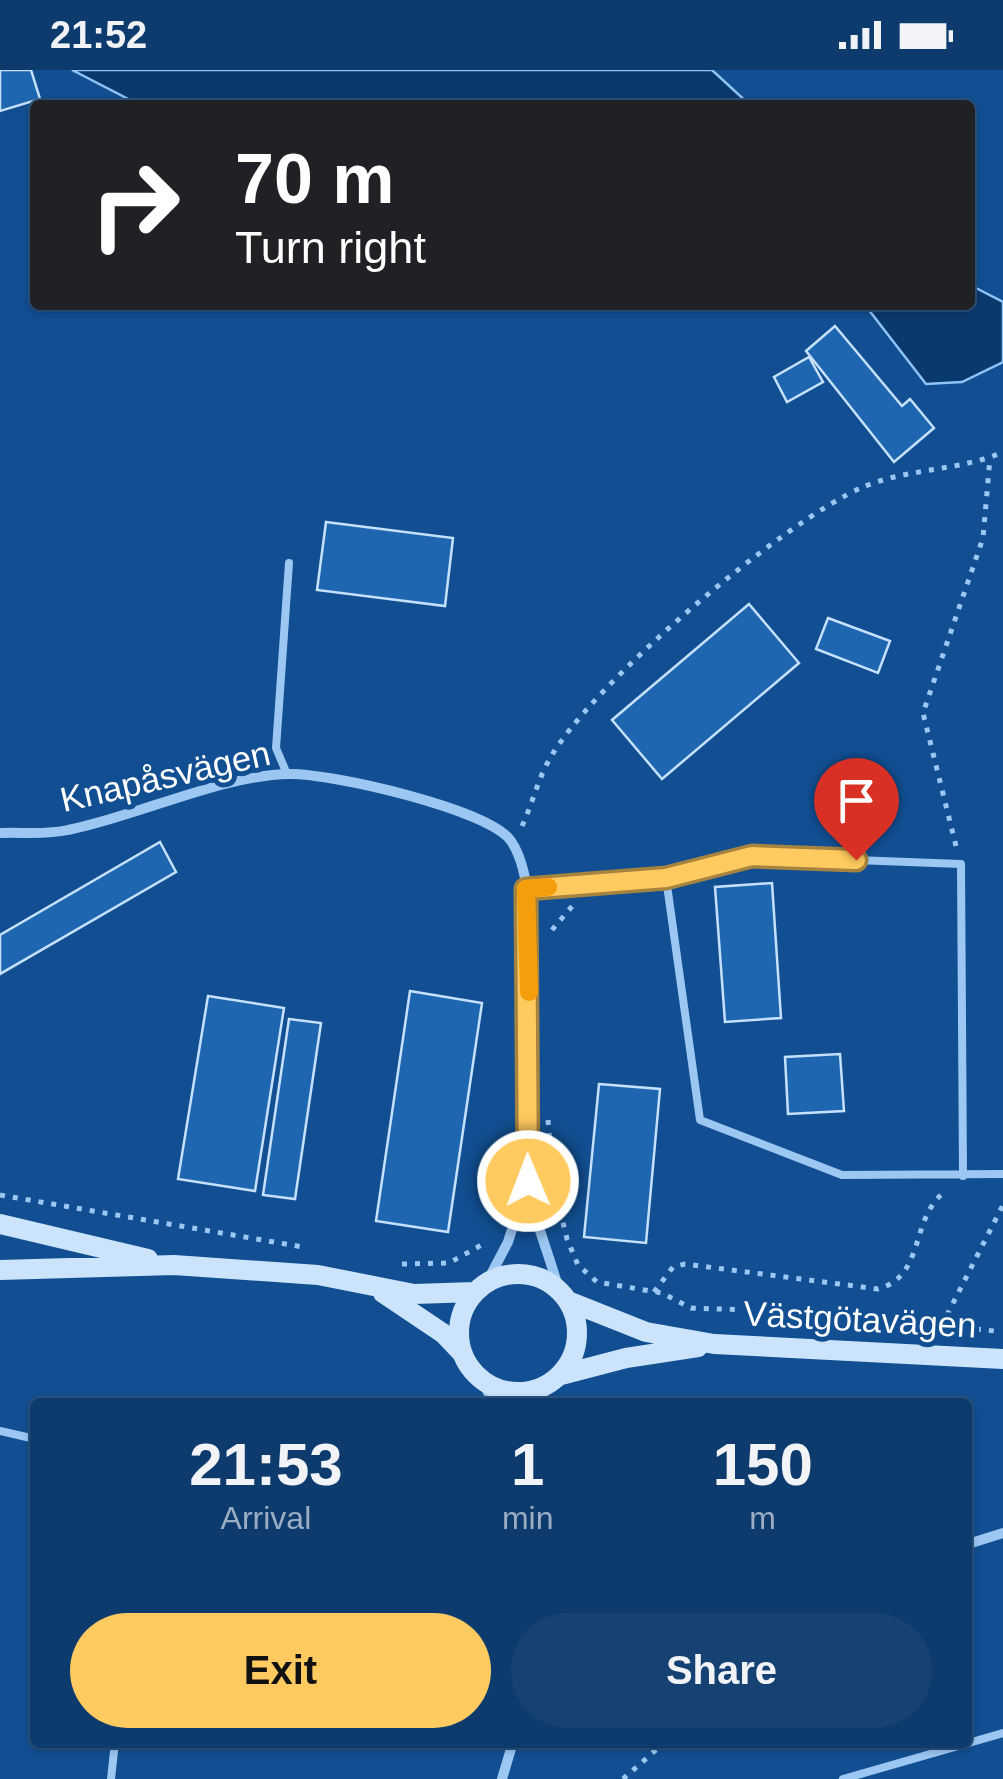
<!DOCTYPE html>
<meta charset="utf-8">
<style>
body{margin:0;font-family:Arial,sans-serif;background:#164273;color:#f1f3f6;height:100vh;display:flex;flex-direction:column;font-size:38px;white-space:nowrap}
*{box-sizing:border-box;margin:0}
p{font-size:32px;color:#9aadc2}
.icon{flex:none;width:55px;height:55px;fill:none;stroke:currentColor;stroke-width:2;stroke-linecap:round;stroke-linejoin:round}
.map{position:relative;flex:1;overflow:hidden}
.panel{position:absolute;left:30px;top:1328px;width:942px;height:350px;display:flex;flex-direction:column;background:#0d3b6e;border-radius:10px;box-shadow:0 2px 8px #0004,0 0 0 2px #2d5581}
.panel>*{flex:none}
.guide{position:absolute;left:30px;top:30px;width:945px;height:210px;border-radius:10px;box-shadow:0 2px 8px #0004,0 0 0 2px #2d5581;background:#202124;color:#fff;overflow:hidden}
.pin{position:absolute;display:grid;place-items:center;width:85px;height:85px;color:#fff;margin:-102px -42px;border-radius:50% 50% 50% 0;rotate:-45deg;box-shadow:0 0 10px #0007}
.pin .icon{rotate:45deg}
.me{position:absolute;width:110px;margin:-55px;rotate:359deg;stroke-linejoin:round;filter:drop-shadow(0 0 8px #0008)}
.turn{display:flex;align-items:center;gap:35px;height:210px;padding:0 40px;font-size:45px}
.turn .icon{width:130px;height:130px;stroke-width:2.5}
.turn b{display:block;font-size:70px;line-height:85px}
.eta{display:flex;justify-content:space-evenly;align-items:center;height:170px;text-align:center}
.eta b{font-size:60px;font-weight:600;line-height:70px}
.button{display:flex;gap:20px;margin-top:auto;padding:20px 40px}
.button a{flex:1;height:115px;border-radius:60px;background:#ffca5f;color:#111;font-size:40px;font-weight:600;line-height:115px;text-align:center}
.button a+a{background:#164273;color:#f1f3f6}
.status{display:flex;justify-content:space-between;align-items:center;height:70px;padding:0 50px;background:#0d3b6e;direction:ltr}
.status svg{height:28px;fill:currentColor}
.map>svg:first-child{display:block}
.water{fill:#0a396d;stroke:#8fc3f6;stroke-width:2.5}
.building{fill:#1f66b1;stroke:#c5e1fd;stroke-width:2.5}
.lines{fill:none;stroke-linecap:round;stroke-linejoin:round}
.path{stroke:#9dc7f3;stroke-width:5;stroke-dasharray:5 8;stroke-linecap:butt}
.lane{stroke:#9dc7f3;stroke-width:8}
.street{stroke:#9dc7f3;stroke-width:10}
.secondary{stroke:#cce3fc;stroke-width:20}
.route-casing{stroke:#a6833e;stroke-width:25}
.route{stroke:#ffca5f;stroke-width:18}
.slow{stroke:#f59e0b;stroke-width:18}
.labels{text-anchor:middle;dominant-baseline:central;stroke-width:10;stroke-linejoin:round;paint-order:stroke}
.street-label{font-size:35px;fill:#fff;stroke:#114f92}
</style>
<div class="status"><b>21:52</b><svg viewBox="0 0 49 12"><path d="M0 12V9h3v3zM5 12V6h3v6zM10 12V3h3v9zM15 12V0h3v12zM26 1h20v11H26zM47 4h2v5h-2z"/></svg></div>
<div class="map">
<svg width="1003" height="1709" viewBox="0 0 1003 1709">
<rect width="100%" height="100%" fill="#114f92"/>
<path class="water" d="M72,0H712L750,35H140Z
M970,215L1003,232V292L962,312L926,314L865,235H970Z"/>
<path class="building" d="M0,0H31L40,29L0,41Z
M835,256L902,336L910,329L934,358L894,392L806,281Z
M809,287L823,312L787,332L774,307Z
M326,452L453,468L445,536L317,520Z
M749,534L799,593L662,709L612,650Z
M828,548L890,571L878,603L816,579Z
M160,772L176,802L0,904V865Z
M772,813L781,948L725,952L715,817Z
M410,921L482,933L448,1162L376,1151Z
M208,926L284,938L255,1121L178,1109Z
M289,949L321,953L295,1129L263,1125Z
M840,984L844,1041L788,1044L785,987Z
M599,1014L660,1019L646,1173L584,1167Z"/>
<g class="lines">
<path class="path" d="M522,756C532,735 537,712 548,692C588,616 784,451 863,417C908,398 960,401 1003,382
M956,776L923,643L983,468L990,388
M552,860L574,834
M548,1050L553,1112L567,1169L578,1195L597,1212L662,1223L691,1238L804,1242L995,1261
M0,1125L303,1177
M402,1194L449,1193L485,1173
M654,1222L673,1197L685,1194L878,1219C925,1206 910,1151 943,1123
M947,1245L1003,1135
M911,1332L916,1322
M623,1709L665,1672"/>
<path class="lane" d="M287,704L276,678L289,493
M666,808L752,786L961,794L963,1106
M527,819L666,808L700,1050L842,1105L1003,1104
M0,1361L35,1369
M111,1709L115,1672
M843,1709L1003,1663"/>
<path class="street" d="M0,763C22,762 47,765 68,760C135,747 222,705 289,704C330,703 489,739 511,771C552,829 516,1032 528,1111C533,1147 549,1184 559,1220
M487,1212L508,1172L527,1112
M483,1310L492,1332
M539,1332L547,1315
M968,1474L1003,1463
M502,1709L513,1672"/>
<path class="secondary" d="M0,1154L148,1189
M0,1200L174,1195L318,1205L414,1224L475,1222
M459 1263a59 59 0 1 1 118 0a59 59 0 1 1-118 0Z
M383,1223L444,1264L463,1284
M568,1231L646,1262L714,1274L1003,1289
M561,1305L626,1288L698,1277"/>
</g>
<g class="lines">
<defs>
<path id="route" d="M528,1111L526,819L666,808L752,786L856,790"/>
</defs>
<use href="#route" class="route-casing"/>
<use href="#route" class="route"/>
<path class="slow" d="M529,922L526,819L548,817"/>
</g>
<g class="labels">
<g class="street-label">
<text transform="translate(165 706) rotate(-13)">Knapåsvägen</text>
<text transform="translate(860 1249) rotate(3)">Västgötavägen</text>
</g>
</g>
</svg>
<div class="pin" style="left:856px;top:790px;background:#d93025"><svg class="icon" aria-label="arrive" viewBox="0 0 24 24"><path d="M6 21V4h12l-3 4 3 4H6"/></svg></div>
<svg class="me" style="left:528px;top:1111px" viewBox="-20 -20 40 40"><circle r="17" fill="#ffca5f" stroke="#fff" stroke-width="3"/><path d="M0-11L8 9 0 5-8 9z" fill="#fff"/></svg>
<div class="guide">
<div class="turn"><svg class="icon" aria-label="right" viewBox="0 0 24 24"><path d="M7 20v-9h11M14 6l5 5-5 5"/></svg><div><b>70 m</b>Turn right</div></div>
</div>
<section class="panel">
<div class="eta">
<div><b>21:53</b><p>Arrival</p></div>
<div><b>1</b><p>min</p></div>
<div><b>150</b><p>m</p></div>
</div>
<div class="button"><a>Exit</a><a>Share</a></div>
</section>
</div>
